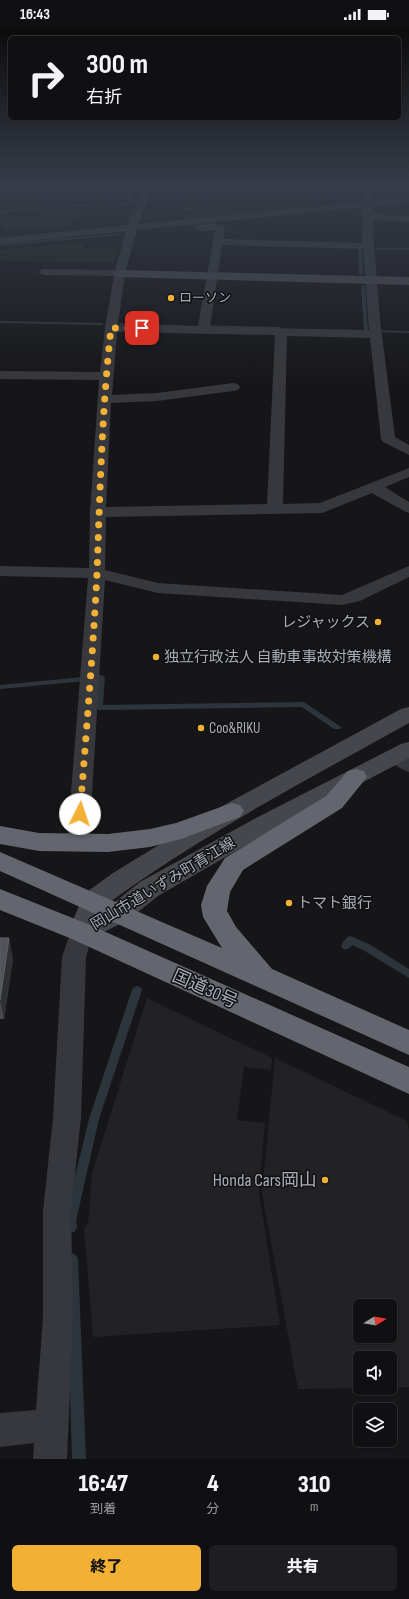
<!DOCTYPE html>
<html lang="ja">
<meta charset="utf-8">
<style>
body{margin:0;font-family:"Sofia Sans Condensed","Noto Sans JP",sans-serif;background:#1e1e20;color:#f1f3f6;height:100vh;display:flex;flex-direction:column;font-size:15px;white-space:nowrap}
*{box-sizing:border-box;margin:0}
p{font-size:13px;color:#9c9d9f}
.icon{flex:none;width:22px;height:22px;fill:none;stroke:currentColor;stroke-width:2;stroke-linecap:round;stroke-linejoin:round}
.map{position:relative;height:1431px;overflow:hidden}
.drawer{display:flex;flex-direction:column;background:#101012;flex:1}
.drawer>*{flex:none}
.banner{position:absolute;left:8px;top:8px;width:393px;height:84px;border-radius:6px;box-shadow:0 1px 3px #0004,0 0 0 1px #303032;background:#101012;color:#f1f3f6;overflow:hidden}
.needle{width:26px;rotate:79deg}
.fabs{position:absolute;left:353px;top:1271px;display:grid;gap:8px}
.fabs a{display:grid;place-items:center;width:44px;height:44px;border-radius:6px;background:#101012;box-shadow:0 1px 3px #0004,0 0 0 1px #303032;font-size:20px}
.pin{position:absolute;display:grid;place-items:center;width:34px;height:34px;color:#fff;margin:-17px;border-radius:8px;box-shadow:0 2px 6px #0006}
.me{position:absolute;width:44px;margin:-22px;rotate:4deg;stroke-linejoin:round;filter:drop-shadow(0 0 3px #0008)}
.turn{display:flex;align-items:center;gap:14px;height:84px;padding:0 12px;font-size:18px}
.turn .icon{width:52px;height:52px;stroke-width:2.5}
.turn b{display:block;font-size:28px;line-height:34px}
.eta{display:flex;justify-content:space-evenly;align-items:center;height:68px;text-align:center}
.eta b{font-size:24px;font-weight:800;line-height:28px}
.cta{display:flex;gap:8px;margin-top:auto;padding:8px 12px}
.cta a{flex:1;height:46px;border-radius:6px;background:#f2b134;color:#111;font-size:16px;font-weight:800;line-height:46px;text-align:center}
.cta a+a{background:#1e1e20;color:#f1f3f6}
.status{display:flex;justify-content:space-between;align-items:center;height:28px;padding:0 20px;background:#101012;direction:ltr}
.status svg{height:11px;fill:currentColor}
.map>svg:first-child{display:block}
.built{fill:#222225;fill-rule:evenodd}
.green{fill:#1e261f}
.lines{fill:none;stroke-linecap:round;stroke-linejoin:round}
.stream{fill:#2c353c;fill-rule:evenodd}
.street{fill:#37383d;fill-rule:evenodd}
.secondary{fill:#45474d;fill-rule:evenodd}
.highway{fill:#63666e;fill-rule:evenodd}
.wall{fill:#47494d}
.shaded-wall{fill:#2f3033}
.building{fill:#525359;stroke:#5f6168}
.route{stroke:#f2b134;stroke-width:7;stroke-dasharray:0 12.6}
.poi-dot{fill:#f2b134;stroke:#111113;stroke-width:1.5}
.labels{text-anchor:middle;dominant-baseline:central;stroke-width:3;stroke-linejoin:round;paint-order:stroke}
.far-poi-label{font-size:13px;fill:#a8adb8;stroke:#111113;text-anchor:start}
.poi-label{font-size:15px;fill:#a8adb8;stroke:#111113;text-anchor:start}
.street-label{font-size:15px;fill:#a8adb8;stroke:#111113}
.near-street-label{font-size:18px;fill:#a8adb8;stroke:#111113}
.near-poi-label{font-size:18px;fill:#a8adb8;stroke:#111113;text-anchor:end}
</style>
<div class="status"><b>16:43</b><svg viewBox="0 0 49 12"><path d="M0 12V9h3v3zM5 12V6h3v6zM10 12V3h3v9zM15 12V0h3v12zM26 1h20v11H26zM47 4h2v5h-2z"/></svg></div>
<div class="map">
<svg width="409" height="1431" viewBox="0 0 409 1431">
<rect width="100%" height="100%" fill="#161618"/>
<path class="built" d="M147,970L272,1030L271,1042L244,1039L237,1092L265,1095L259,1165L280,1297L93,1309L84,1200L88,1195L92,1145Z
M275,1030L407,1093L409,1103V1359L390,1360V1330H360V1360H367L298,1361L262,1165ZM360,1278H390V1308H360Z"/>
<path class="green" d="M233,163H258L261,168L259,173L213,171L222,165Z
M62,178L76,179L79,189L71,190L73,197L5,203L1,191L42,187L39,180Z
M204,178L244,182L246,186L192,189Z
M82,215L87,221H119L114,234L0,233V223L5,221Z"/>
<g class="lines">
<path class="stream" d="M127,156H131L133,173H136V175L120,178L97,177L83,179L66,178L0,185V183L66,176H120L129,173Z
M362,156L366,157L364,158L220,164L210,170L186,194L184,193L194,183L150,175L152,174L196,181L208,168L219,162Z
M370,156H384L371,158Z
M121,205L120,207L0,218V216Z
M360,220L364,221L362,222L363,246L361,247L359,246L358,221Z
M378,220H409V222H377L376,221Z
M363,257L365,258L368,303L366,304L364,303L361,258Z
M0,293L102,295L104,296L102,297L0,295Z
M119,295L182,297L184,298L182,299L121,297L119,296Z
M198,297L280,299L282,300L280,301L200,299H198Z
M370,302L409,303V305L372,304H370Z
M95,647H101L105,649L103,677L304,674L341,699L340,701H334L302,679L99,682L95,680L97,651L94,649Z
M83,649L87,651L86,653L0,661V657Z
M350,908L369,916L409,941V950L363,922L352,917C349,921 347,922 343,921L341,918C343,914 345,910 350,908Z
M137,958L140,959L142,962L99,1091L76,1193L77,1199L75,1203L71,1205L67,1203L64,1193L89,1091L132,962L134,959Z
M72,1225L76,1227L78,1231L86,1431H72L66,1231L68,1227Z"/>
<path class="street" d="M142,156H152L149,169L138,196L364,174L363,156H373V173L409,169V175L373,178V184L384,187L409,188V194L383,193L373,190V204L380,292L395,409L409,417V427L383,414L381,411L370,310L287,308L283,476L320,475L409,440V449L385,459L409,474V485L404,483L372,465L322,485L106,489L105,542L158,555L342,567L409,538V549L360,573L342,577L158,565L105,552L89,815L86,821L78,823L70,821L67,815L88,550L0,548V538L89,540L90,484L99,352L0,351V343L100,344L105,300L114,248L43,247L38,244L43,241L115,242L126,203L0,216V210L128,197L139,169ZM363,179L362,215L223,211L225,200L224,198L213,195L194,198L193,200L198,203L215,202L198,298L118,297L125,245L137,202ZM222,217L363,221L369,302L210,299ZM117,304L275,307L267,476L106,479L111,375L157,373L233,363L238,362L240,359L238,356L233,355L157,365L112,367Z
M397,721L404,723L409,727V744C400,741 392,736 387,728L390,723Z
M81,895L89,897L93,904L86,929L81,1090L71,1183L73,1290L67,1431H33L34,1415L0,1419V1385L36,1382L43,1290V1183L53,1090L62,929L73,897Z"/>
<path class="secondary" d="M120,242L409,249V257L116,249L114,246L116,243Z
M409,679V695C305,753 199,808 103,879L102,882L110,878L140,854L256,790L401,716L409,714V730L272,802L158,868L128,892L90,911L81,914L72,911L68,904L84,866L113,845L224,777L401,681Z"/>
<path class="highway" d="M356,741L364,743L367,749L342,780L243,842L230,864L227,883L236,899L272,941L409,1002V1027L0,843V824L222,920L203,889L201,877L207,858L225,830L326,768L348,743Z
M232,775L240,777L244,783L240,789L181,811L150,819L108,824L39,823L0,816V798L39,805L108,806L150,801L176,795Z
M0,861L90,897L409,1039V1066L72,911L0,882Z"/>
</g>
<path class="wall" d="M0,910L13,930L4,991H0Z"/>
<path class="shaded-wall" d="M9,910L13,930L4,991L0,972Z"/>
<path class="building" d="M0,910H9L0,972Z"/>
<linearGradient id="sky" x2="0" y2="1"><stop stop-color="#0c0c0d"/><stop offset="0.44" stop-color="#363c48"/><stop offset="1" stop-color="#363c48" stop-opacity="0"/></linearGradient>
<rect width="409" height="356" fill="url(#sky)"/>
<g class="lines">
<path class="route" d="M80,786C86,706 93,625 97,545C100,463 102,381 111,300H142"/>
</g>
<g class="poi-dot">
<circle cx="171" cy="270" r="4"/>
<circle cx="378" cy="594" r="4"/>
<circle cx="156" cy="629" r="4"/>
<circle cx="201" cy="700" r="4"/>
<circle cx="289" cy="875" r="4"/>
<circle cx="325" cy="1152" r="4"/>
</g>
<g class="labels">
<g class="far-poi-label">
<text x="179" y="270">ローソン</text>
</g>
<g class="poi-label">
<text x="370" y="594" text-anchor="end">レジャックス</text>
<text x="164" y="629">独立行政法人 自動車事故対策機構</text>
<text x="209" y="700">Coo&amp;RIKU</text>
<text x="297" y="875">トマト銀行</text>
</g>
<g class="street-label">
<text transform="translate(163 856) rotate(-31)">岡山市道いずみ町青江線</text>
</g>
<g class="near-street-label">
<text transform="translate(205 961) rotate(24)">国道30号</text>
</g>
<g class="near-poi-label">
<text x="317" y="1152">Honda Cars岡山</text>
</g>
</g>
</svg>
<div class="fabs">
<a><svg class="needle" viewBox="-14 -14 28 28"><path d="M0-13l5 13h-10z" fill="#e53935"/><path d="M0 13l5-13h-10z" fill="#9c9d9f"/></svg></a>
<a><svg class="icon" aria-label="sound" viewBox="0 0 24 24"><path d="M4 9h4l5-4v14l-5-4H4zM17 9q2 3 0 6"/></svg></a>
<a><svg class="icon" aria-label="layers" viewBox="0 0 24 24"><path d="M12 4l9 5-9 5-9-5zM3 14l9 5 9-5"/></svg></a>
</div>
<div class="pin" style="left:142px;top:300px;background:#d93025"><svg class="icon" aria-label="arrive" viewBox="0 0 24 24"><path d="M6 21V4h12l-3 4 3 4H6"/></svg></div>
<svg class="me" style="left:80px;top:786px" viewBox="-20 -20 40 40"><circle r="19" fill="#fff"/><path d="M0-13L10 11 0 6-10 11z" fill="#f2b134"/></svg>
<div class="banner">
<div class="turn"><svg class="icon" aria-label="right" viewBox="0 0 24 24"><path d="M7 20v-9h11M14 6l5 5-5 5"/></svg><div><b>300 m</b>右折</div></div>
</div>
</div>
<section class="drawer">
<div class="eta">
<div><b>16:47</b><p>到着</p></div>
<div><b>4</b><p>分</p></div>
<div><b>310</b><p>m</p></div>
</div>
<div class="cta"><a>終了</a><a>共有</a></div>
</section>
